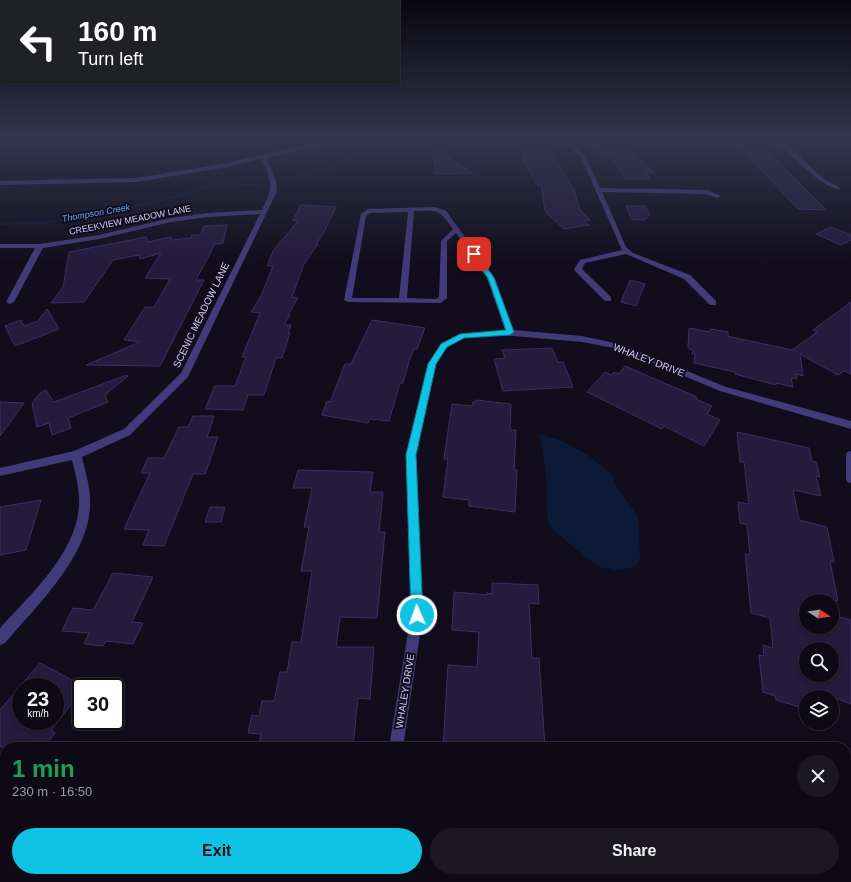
<!DOCTYPE html>
<meta charset="utf-8">
<style>
body{margin:0;font-family:Arial,sans-serif;background:#1b1823;color:#f1f3f6;height:100vh;display:flex;flex-direction:column;font-size:15px;white-space:nowrap}
*{box-sizing:border-box;margin:0}
p{font-size:13px;color:#9a9aa1}
.icon{flex:none;width:22px;height:22px;fill:none;stroke:currentColor;stroke-width:2;stroke-linecap:round;stroke-linejoin:round}
.map{position:relative;flex:1;overflow:hidden}
.drawer{position:absolute;left:0px;top:742px;width:851px;height:140px;display:flex;flex-direction:column;background:#0d0a16;border-radius:16px 16px 0 0;box-shadow:0 2px 6px #0003,0 0 0 1px #2d2b35}
.drawer>*{flex:none}
.top-card{position:absolute;left:0px;top:0px;width:400px;height:84px;box-shadow:0 2px 6px #0003,0 0 0 1px #2d2b35;background:#202124;color:#fff;overflow:hidden}
.needle{width:26px;rotate:102deg}
.buttons{position:absolute;left:799px;top:594px;display:grid;gap:8px}
.buttons a{display:grid;place-items:center;width:40px;height:40px;border-radius:50%;background:#0d0a16;box-shadow:0 2px 6px #0003,0 0 0 1px #2d2b35;font-size:20px}
.speed{position:absolute;left:12px;top:678px;display:flex;gap:8px;font-size:20px;font-weight:700;text-align:center}
.speed>*{display:grid;place-content:center;width:52px;height:52px;border-radius:50%;background:#0d0a16;box-shadow:0 2px 6px #0003,0 0 0 1px #2d2b35;line-height:1}
.speed small{font-size:10px;font-weight:400}
.speed .limit{border:2px solid #111;border-radius:6px;background:#fff;color:#111}
.pin{position:absolute;display:grid;place-items:center;width:34px;height:34px;color:#fff;margin:-17px;border-radius:8px;box-shadow:0 2px 6px #0006}
.me{position:absolute;width:44px;margin:-22px;rotate:358deg;stroke-linejoin:round;filter:drop-shadow(0 0 3px #0008)}
.turn{display:flex;align-items:center;gap:14px;height:84px;padding:0 12px;font-size:18px}
.turn .icon{width:52px;height:52px;stroke-width:2.5}
.turn b{display:block;font-size:28px;line-height:34px}
.round{display:grid;place-items:center;flex:none;width:42px;height:42px;border-radius:21px;background:#1b1823}
.overview{display:flex;align-items:center;justify-content:space-between;height:68px;padding:0 12px}
h1{font-size:24px;font-weight:600;line-height:30px;color:#1e9e55}
.primary-button{display:flex;gap:8px;margin-top:auto;padding:8px 12px}
.primary-button a{flex:1;height:46px;border-radius:24px;background:#10c2e4;color:#111;font-size:16px;font-weight:600;line-height:46px;text-align:center}
.primary-button a+a{background:#1b1823;color:#f1f3f6}
.map>svg:first-child{display:block}
.water{fill:#0c1937}
.lines{fill:none;stroke-linecap:round;stroke-linejoin:round}
.stream{fill:#0c1937;fill-rule:evenodd}
.building{fill:#241b3d;stroke:#3d2e67;fill-rule:evenodd}
.minor{fill:#423b79;fill-rule:evenodd}
.route{fill:#10c2e4;stroke:#0a7e94}
.labels{text-anchor:middle;dominant-baseline:central;stroke-width:4;stroke-linejoin:round;paint-order:stroke}
.far-water-label{font-size:9px;font-style:italic;fill:#63a8f4;stroke:#110d1d}
.far-street-label{font-size:9px;fill:#d5cdfb;stroke:#110d1d}
.street-label{font-size:10px;fill:#d5cdfb;stroke:#110d1d}
</style>
<div class="map">
<svg width="851" height="882" viewBox="0 0 851 882">
<rect width="100%" height="100%" fill="#110d1d"/>
<path class="water" d="M540,434L562,441L588,455L611,474L616,486L634,510L639,521L640,560L635,567L615,571L600,567L584,556L551,528L547,516V484Z"/>
<g class="lines">
<path class="stream" d="M409,138H414L379,151L377,150Z
M370,151H371V153L358,156L332,168L291,179L290,178L330,166L356,154Z
M214,183L261,184L262,185L261,186L214,185L173,199L99,215L42,224L0,225V223L42,222L99,213L171,197Z"/>
</g>
<path class="building" d="M615,140L627,147L654,173L646,172L650,179H626L612,157H605L593,144Z
M533,143L535,145H547L574,190L580,210L590,220L584,221L589,225L564,229L545,211L541,185L538,186L522,160H525L518,144Z
M431,145L473,173L436,174Z
M738,145L762,146L826,210L798,209Z
M301,205L336,207L324,232L316,244H318L304,264L292,297L298,298L288,315H290L284,325H291L288,333H290L282,358H276L264,395H248L243,410L205,409L215,386H235L246,357H242L260,313L251,312L261,296L273,266H267L273,251L298,221L293,220Z
M626,206H645L650,215L644,220L631,219Z
M227,225L223,243L215,244L196,280H204L160,366L86,365L140,342L124,340L145,307H154L170,279L145,278L161,253L140,259L139,255L113,260L84,302L51,303L63,287L69,252L146,237L148,242L171,237L172,240L191,238L192,235H201L204,226Z
M831,227L851,235V240L841,245L816,234Z
M630,280L645,284L636,306L621,302Z
M851,302V374L844,371L838,375L800,354L803,376L796,374L797,379L791,378L793,387L776,383V385L735,374V372L694,363L695,354H692L693,350L689,349L688,347L689,328L710,332V329L728,332V336L732,337L792,350L817,332L813,330Z
M47,309L59,329L15,346L5,326L21,320L24,326L38,321Z
M372,320L425,328L417,349H414L410,358L403,383H400L389,421L370,419L368,423L322,415L327,401L330,402L345,364H351Z
M552,348L558,362H563L573,387L503,391L494,359L505,358L502,350Z
M625,366L697,397L696,399L712,406L707,414L720,420L704,446L664,426L662,429L587,392L605,372L611,375L614,372L619,374Z
M127,375L128,376L105,395L108,402L68,418L71,428L52,435L49,423L37,427L32,403L39,394L46,390L54,402Z
M476,400L511,404L510,430H516L514,470H517L515,512L469,506V500L443,497L448,459H444L452,404L472,406L473,402H476Z
M0,402L24,403L0,436Z
M193,416H214L207,437H218L205,474H193L164,546L143,545L149,530L124,529L150,473H141L148,458H164L179,427H188Z
M737,432L809,448L812,461L816,462L820,477L816,476L821,496L793,490L799,520L827,527L834,562L830,561L838,601H806V627H832V615L851,620V704L832,697H806V709L776,700L775,696L763,692L759,655L764,656L763,645L773,648L770,618L751,613L745,554L750,555L747,525L740,523L738,502L749,504L744,462H740ZM806,649H832V675H806Z
M298,470L373,472L370,492H383L379,532H385L377,618L340,617L336,647H374L370,699L358,698L353,747H258L261,734L248,733L252,715L259,716L262,701H274L280,672H287L292,642H301L312,571H301L309,527H304L312,488H293Z
M41,500L26,550L0,555V507Z
M210,507H225L221,522H205Z
M113,573L153,577L132,622L143,623L133,644L106,641L103,646L84,644L89,633L62,631L73,608L93,610Z
M492,583L538,585L539,604L529,603L532,658H539L545,747H443L448,665L477,667L479,632L452,630L454,592L487,595V593L492,594Z
M40,663L85,687H81V692L51,730L55,733L44,747H0V710ZM21,687H55V721H21Z"/>
<g class="lines">
<path class="minor" d="M333,138H341L327,144L267,158L276,181L277,191L188,377L130,435L82,457C85,471 90,485 90,499C93,553 37,605 5,643L0,645V628C31,594 81,549 79,499C79,486 75,473 72,460L0,476V468L74,451L124,429L181,373L260,214L208,217L171,222L99,239L43,248L14,302L10,304L6,302L35,248H0V244H40L99,235L171,218L208,213L262,210C274,184 272,185 262,159L222,168L136,182L0,185V181L136,178L222,164Z
M560,138H566L585,155L600,188L707,190L719,195L720,196L717,198L706,194L602,192L626,247L633,253L690,275L716,301V305H710L684,279L626,254L585,263L582,269L611,297V301H605L575,271L574,269L580,260L622,250L581,157Z
M774,138H779L824,179L839,187V189C825,191 785,150 774,138Z
M435,207L446,211L495,278L513,330L582,336L624,345L726,387L851,421V429L720,391L619,349L582,342L502,335L465,338L447,347L436,364L416,455L423,615L403,747H389L411,615L406,455L428,364L441,343L460,334L505,330L487,278L456,233L447,241V298L441,303L348,302L344,300L361,214L368,209ZM414,211C438,211 438,208 453,229L441,241L439,297L436,299L407,298ZM408,212L399,298H352L366,216L370,213Z
M851,451V483L847,482L846,479V455L847,452Z
M375,877H393V882H375Z"/>
</g>
<linearGradient id="sky" x2="0" y2="1"><stop stop-color="#090710"/><stop offset="0.53" stop-color="#32354c"/><stop offset="1" stop-color="#32354c" stop-opacity="0"/></linearGradient>
<rect width="851" height="262" fill="url(#sky)"/>
<path class="route" d="M471,252H476L494,278L514,332L510,335L464,338L447,347L436,364L416,455L423,615L421,619L417,620L413,619L411,615L406,455L428,364L441,344L460,334L506,330L488,278L470,254Z"/>
<g class="labels">
<g class="far-water-label">
<text transform="translate(96 213) rotate(-10)">Thompson Creek</text>
</g>
<g class="far-street-label">
<text transform="translate(130 220) rotate(-11)">CREEKVIEW MEADOW LANE</text>
</g>
<g class="street-label">
<text transform="translate(201 315) rotate(-64)">SCENIC MEADOW LANE</text>
<text transform="translate(649 360) rotate(21)">WHALEY DRIVE</text>
<text transform="translate(405 691) rotate(-81)">WHALEY DRIVE</text>
</g>
</g>
</svg>
<div class="buttons">
<a><svg class="needle" viewBox="-14 -14 28 28"><path d="M0-13l5 13h-10z" fill="#e53935"/><path d="M0 13l5-13h-10z" fill="#9a9aa1"/></svg></a>
<a><svg class="icon" aria-label="search" viewBox="0 0 24 24"><circle cx="10" cy="10" r="6"/><path d="M15 15l6 6"/></svg></a>
<a><svg class="icon" aria-label="layers" viewBox="0 0 24 24"><path d="M12 4l9 5-9 5-9-5zM3 14l9 5 9-5"/></svg></a>
</div>
<div class="speed"><div>23<small>km/h</small></div><div class="limit">30</div></div>
<div class="pin" style="left:474px;top:254px;background:#d93025"><svg class="icon" aria-label="arrive" viewBox="0 0 24 24"><path d="M6 21V4h12l-3 4 3 4H6"/></svg></div>
<svg class="me" style="left:417px;top:615px" viewBox="-20 -20 40 40"><circle r="17" fill="#10c2e4" stroke="#fff" stroke-width="3"/><path d="M0-11L8 9 0 5-8 9z" fill="#fff"/></svg>
<div class="top-card">
<div class="turn"><svg class="icon" aria-label="left" viewBox="0 0 24 24"><path d="M17 20v-9H6M10 6l-5 5 5 5"/></svg><div><b>160 m</b>Turn left</div></div>
</div>
<section class="drawer">
<div class="overview"><div><h1>1 min</h1><p>230 m · 16:50</p></div><a class="round"><svg class="icon" aria-label="close" viewBox="0 0 24 24"><path d="M6 6l12 12M18 6L6 18"/></svg></a></div>
<div class="primary-button"><a>Exit</a><a>Share</a></div>
</section>
</div>
